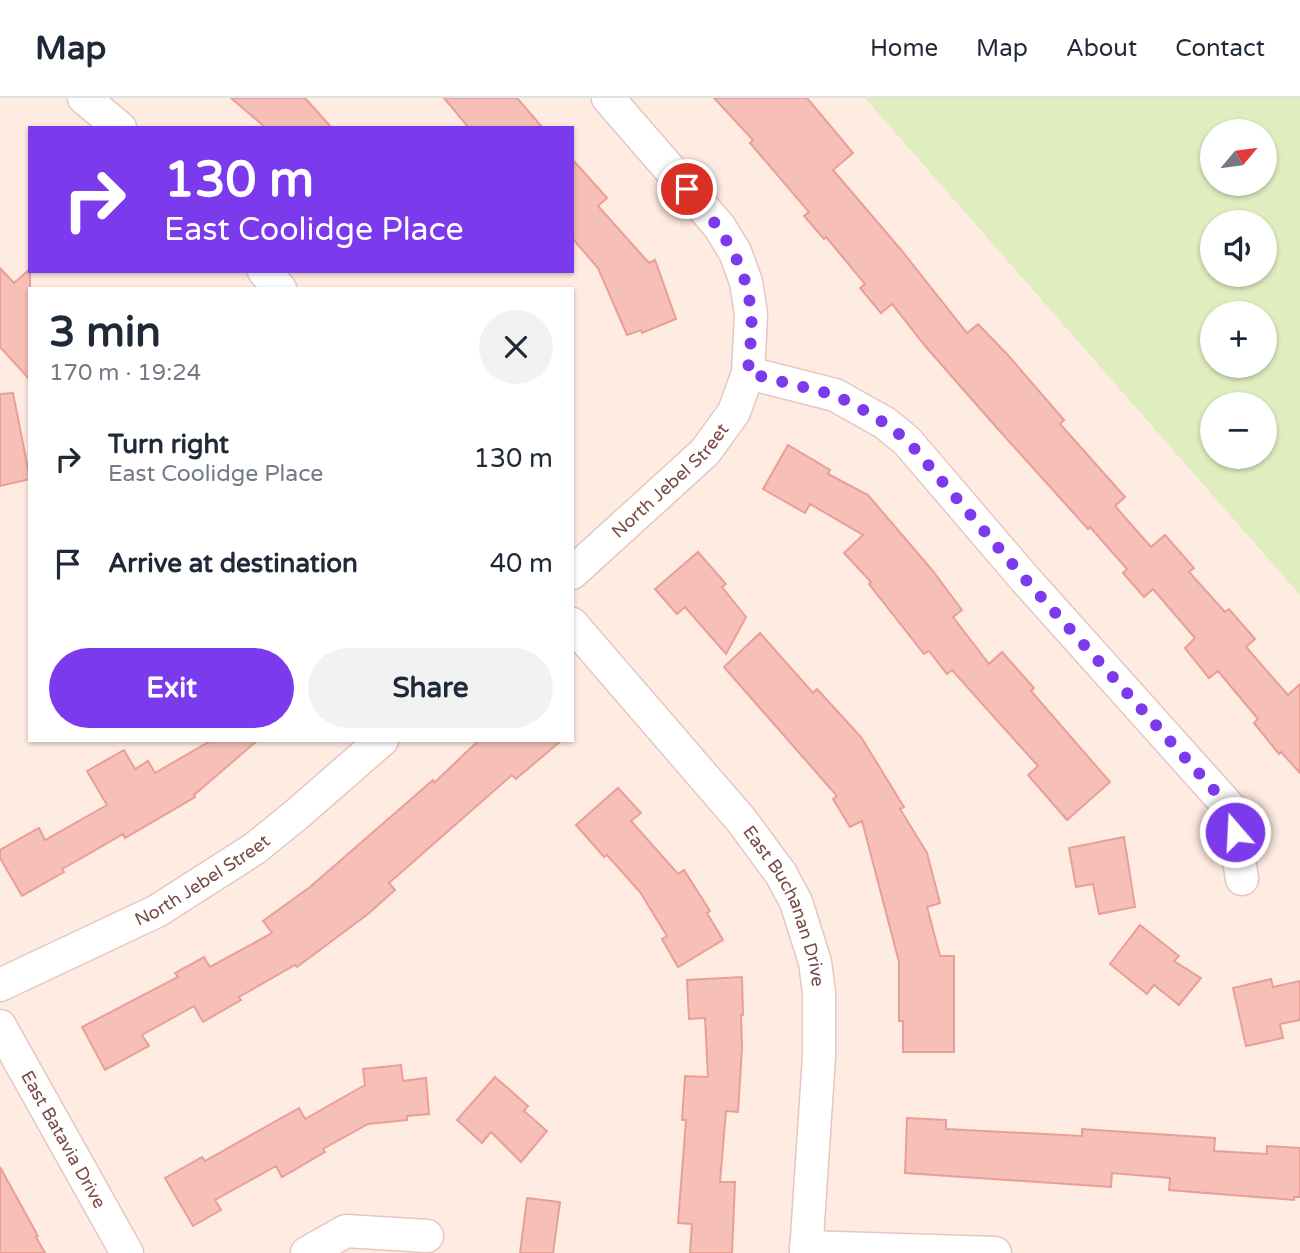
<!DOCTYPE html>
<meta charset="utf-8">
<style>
body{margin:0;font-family:"Varela Round",sans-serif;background:#f2f2f3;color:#1f2937;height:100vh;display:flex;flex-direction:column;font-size:26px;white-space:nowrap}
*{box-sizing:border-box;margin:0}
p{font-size:23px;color:#747a83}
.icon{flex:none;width:38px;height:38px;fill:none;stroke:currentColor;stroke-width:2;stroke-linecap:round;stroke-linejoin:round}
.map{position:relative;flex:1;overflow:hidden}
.panel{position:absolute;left:28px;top:189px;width:546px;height:455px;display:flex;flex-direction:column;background:#fff;border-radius:0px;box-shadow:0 2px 5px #0004}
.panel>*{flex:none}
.hud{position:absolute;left:28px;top:28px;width:546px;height:147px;border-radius:0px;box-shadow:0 2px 5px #0004;background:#7c3aed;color:#fff;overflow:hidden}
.needle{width:46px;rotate:61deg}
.tools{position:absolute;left:1200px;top:21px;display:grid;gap:14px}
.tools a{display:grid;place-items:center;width:77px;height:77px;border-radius:50%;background:#fff;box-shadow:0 2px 5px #0004;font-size:35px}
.pin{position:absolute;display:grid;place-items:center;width:60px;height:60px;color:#fff;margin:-30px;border:4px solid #fff;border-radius:50%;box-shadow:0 2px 7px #0007}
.me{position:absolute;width:77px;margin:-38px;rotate:341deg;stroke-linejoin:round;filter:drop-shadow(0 0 5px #0008)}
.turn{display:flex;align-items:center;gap:24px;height:147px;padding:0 21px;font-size:32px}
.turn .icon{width:91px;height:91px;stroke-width:2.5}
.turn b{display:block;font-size:49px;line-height:60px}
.round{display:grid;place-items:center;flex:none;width:74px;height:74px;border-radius:37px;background:#f2f2f3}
.headline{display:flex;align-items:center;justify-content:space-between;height:119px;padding:0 21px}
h1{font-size:42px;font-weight:700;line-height:52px}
.primary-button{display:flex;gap:14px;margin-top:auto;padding:14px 21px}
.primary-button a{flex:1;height:80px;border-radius:42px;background:#7c3aed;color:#fff;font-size:28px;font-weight:700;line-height:80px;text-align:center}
.primary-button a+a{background:#f2f2f3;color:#1f2937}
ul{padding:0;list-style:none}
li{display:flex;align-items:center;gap:21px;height:105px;padding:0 21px}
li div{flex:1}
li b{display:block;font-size:26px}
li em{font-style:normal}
header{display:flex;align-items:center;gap:42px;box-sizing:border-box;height:98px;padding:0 35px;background:#fff;border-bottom:2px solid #e0e1e3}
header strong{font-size:33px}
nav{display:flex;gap:38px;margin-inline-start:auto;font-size:24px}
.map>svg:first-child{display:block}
.green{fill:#dfedbf;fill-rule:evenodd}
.building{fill:#f6bfb7;stroke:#ea9f96;stroke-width:2}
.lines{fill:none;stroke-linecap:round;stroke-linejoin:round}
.minor-casing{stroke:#e5c7bf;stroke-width:35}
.minor{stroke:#fff;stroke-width:32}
.route{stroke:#7c3aed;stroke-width:12;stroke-dasharray:0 21.6}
.labels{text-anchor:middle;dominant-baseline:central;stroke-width:7;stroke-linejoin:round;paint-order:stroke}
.street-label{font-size:18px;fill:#784a46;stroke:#fff1ea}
</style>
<header>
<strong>Map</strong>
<nav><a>Home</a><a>Map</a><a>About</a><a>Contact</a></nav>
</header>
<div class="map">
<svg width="1300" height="1155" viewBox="0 0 1300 1155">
<rect width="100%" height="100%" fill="#feebe2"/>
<path class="green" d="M865,0H1300V497ZM1213,33H1265V86H1213ZM1213,124H1265V177H1213ZM1213,215H1265V268H1213ZM1213,306H1265V359H1213Z"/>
<path class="building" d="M231,0H305L332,30H266Z
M444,0H517L543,30H469Z
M714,0H807L853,55L833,72L902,153L967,235L978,226L1007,256L1064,322L1060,326L1125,399L1115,408L1151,449L1165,437L1194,470L1189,474L1225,514L1229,511L1255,541L1246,549L1288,597L1300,586V675L1281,654L1279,656L1254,625L1258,621L1218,573L1209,580L1185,550L1195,540L1153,491L1144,499L1123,475L1127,471L1090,429L1088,431L997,330L926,249L892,206L881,215L860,190L865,186L826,139L824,141L804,118L809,114L750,45L753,42Z
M572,61L607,100L598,108L649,165L655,162L676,221L642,235L641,232L627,237L598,170L572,140Z
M0,170L14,185L30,171V282L0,249Z
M13,295L30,381L0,388V296Z
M788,347L830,372L828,376L868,397L932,472L962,512L953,519L989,566L1002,554L1034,590L1031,593L1110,684L1067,722L1028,677L1038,668L952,572L947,576L929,553L924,556L869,486L871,484L844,455L863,437L810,406L805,415L763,391Z
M698,454L726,486L722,489L746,519L726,556L685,509L677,516L655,491Z
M760,535L813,595L817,591L861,639L904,709L900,711L927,755L940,805L927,809L940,858H954V954H903V923H899V864L862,723L850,729L833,701L837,698L724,569Z
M212,642H258L194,697L195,699L125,740L123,736L87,757L62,771L64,774L22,798L0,760V752L39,730L45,742L107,707L87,673L124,652L135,671L148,663L155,675Z
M479,642H562L516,681L512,677L389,785L395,792L368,816L297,869L295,867L239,899L241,902L203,924L194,908L142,937L149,948L105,972L82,929L178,879L175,875L204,859L210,869L272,835L263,823L310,789L433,682L434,685Z
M618,690L641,715L631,723L678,776L684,772L710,813L707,815L723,842L678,869L662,841L667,838L640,794L607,757L604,759L576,727Z
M1124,739L1135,809L1099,816L1093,786L1076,789L1069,750Z
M1140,827L1179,858L1174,863L1201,880L1179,907L1154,887L1147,896L1110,866Z
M742,879L743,917H741L742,950L738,1014L726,1013L720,1084H735L732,1155H690L692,1126L678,1125L686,1022H682L685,978L708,979L705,920L689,921L687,882Z
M1271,881L1273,889L1300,883V922L1280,926L1283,940L1246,948L1233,890Z
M401,967L403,983L426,980L429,1016L407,1018V1022L368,1026L323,1051L325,1054L282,1079L276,1068L215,1102L221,1112L193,1128L165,1080L202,1059L205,1063L299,1010L305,1021L365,987L363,971Z
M495,979L528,1008L524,1013L547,1033L521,1064L491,1034L482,1045L457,1022Z
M907,1020L946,1022V1031L1082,1038V1031L1215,1040L1214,1053L1267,1056V1048L1300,1050V1099H1294V1102L1169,1092L1170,1080L1112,1075L1111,1089L905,1075Z
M0,1069L38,1138L36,1139L45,1155H0Z
M527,1100L560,1104L553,1155H520Z"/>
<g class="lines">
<defs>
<g id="minor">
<path d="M84,0L120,30"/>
<path d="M264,173L280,191"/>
<path d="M748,275L835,297L885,325L907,343L1025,481L1231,711L1242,781"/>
<path id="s1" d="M572,475L705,354L734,314L748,275L751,216L746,184L735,154L719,128L608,0"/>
<path id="s2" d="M572,526L742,723L781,776L796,804L815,864L819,895V959L806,1155"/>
<path id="s3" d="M0,887L157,813L254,751L296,717L382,642"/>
<path id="s4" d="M0,928L127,1155"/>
<path d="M806,1149L995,1155"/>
<path d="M307,1155L346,1133L427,1138"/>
</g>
</defs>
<use href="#minor" class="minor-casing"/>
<use href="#minor" class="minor"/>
</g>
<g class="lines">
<path class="route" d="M687,91C719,128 747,164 751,215C753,234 749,255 748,275L835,297L873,317L907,342L1025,481L1231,711L1235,734"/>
</g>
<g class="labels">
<g class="street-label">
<text stroke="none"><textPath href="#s1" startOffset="135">North Jebel Street</textPath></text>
<text stroke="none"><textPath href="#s3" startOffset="228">North Jebel Street</textPath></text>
<text stroke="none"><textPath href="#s2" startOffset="357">East Buchanan Drive</textPath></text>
<text stroke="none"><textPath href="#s4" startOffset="130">East Batavia Drive</textPath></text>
</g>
</g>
</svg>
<div class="tools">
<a><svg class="needle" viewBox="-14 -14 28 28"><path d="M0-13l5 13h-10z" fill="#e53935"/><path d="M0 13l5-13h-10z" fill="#747a83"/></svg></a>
<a><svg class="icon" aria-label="sound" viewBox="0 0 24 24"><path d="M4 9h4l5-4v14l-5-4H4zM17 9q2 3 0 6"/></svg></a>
<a>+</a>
<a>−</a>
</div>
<div class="pin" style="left:687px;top:91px;background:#d93025"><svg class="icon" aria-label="arrive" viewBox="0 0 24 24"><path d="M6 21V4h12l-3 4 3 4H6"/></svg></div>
<svg class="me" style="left:1235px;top:734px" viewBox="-20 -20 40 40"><circle r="17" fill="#7c3aed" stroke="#fff" stroke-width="3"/><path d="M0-11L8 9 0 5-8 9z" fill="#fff"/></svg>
<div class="hud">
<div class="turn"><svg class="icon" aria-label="right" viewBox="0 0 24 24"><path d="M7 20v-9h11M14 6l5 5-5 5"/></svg><div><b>130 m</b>East Coolidge Place</div></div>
</div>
<section class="panel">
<div class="headline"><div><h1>3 min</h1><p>170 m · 19:24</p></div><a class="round"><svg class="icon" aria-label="close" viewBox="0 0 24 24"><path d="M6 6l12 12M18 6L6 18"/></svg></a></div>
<ul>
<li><svg class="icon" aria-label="right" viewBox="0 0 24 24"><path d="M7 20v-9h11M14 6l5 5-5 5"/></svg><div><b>Turn right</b><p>East Coolidge Place</p></div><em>130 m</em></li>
<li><svg class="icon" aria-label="arrive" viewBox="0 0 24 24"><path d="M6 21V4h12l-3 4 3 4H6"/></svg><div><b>Arrive at destination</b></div><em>40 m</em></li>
</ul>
<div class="primary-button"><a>Exit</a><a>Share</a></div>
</section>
</div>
